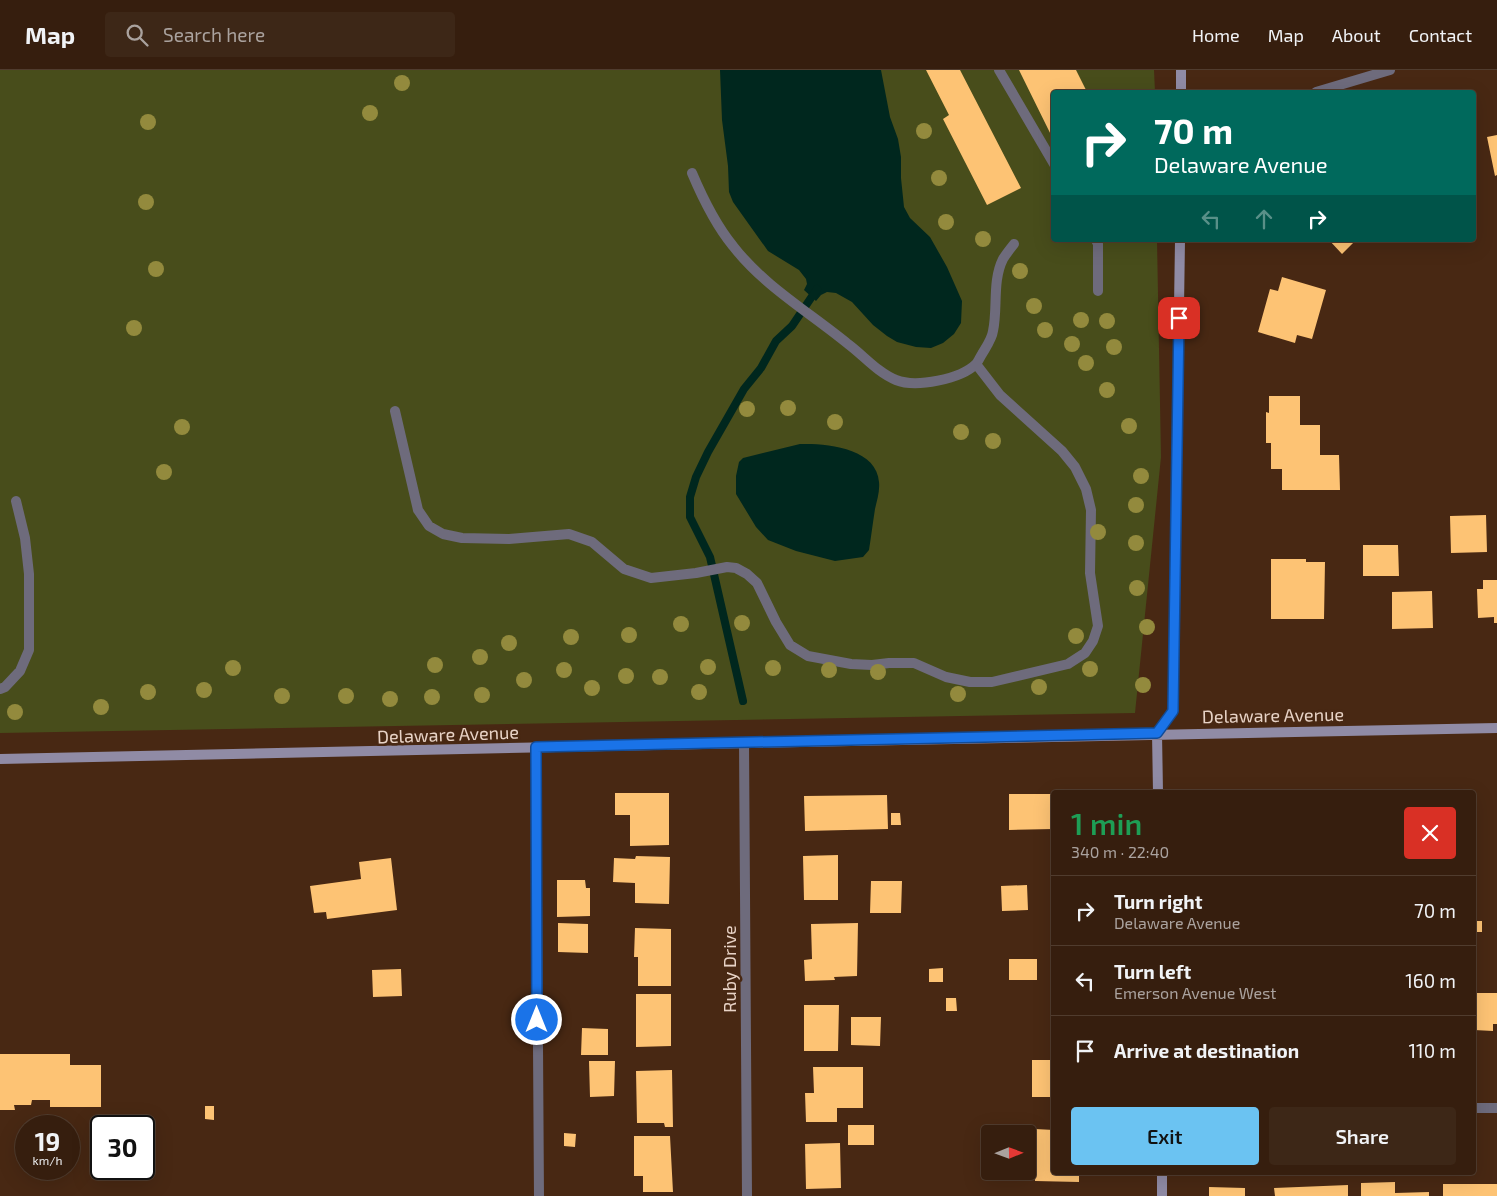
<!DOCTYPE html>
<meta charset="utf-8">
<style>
body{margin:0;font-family:"Exo 2",sans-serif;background:#3d2717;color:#f1f3f6;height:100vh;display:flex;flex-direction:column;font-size:19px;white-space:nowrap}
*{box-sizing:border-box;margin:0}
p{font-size:16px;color:#aaa29e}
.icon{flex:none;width:28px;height:28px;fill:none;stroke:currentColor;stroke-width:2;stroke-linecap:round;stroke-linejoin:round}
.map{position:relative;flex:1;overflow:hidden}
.drawer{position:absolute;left:1051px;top:720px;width:425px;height:385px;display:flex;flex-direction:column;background:#361e0e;border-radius:5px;box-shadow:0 5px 20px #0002,0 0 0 1px #503c2e}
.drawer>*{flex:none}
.hud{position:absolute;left:1051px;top:20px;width:425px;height:152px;border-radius:5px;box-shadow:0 5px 20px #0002,0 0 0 1px #503c2e;background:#00695c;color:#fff;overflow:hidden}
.needle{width:32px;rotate:89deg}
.buttons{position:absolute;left:981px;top:1055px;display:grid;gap:10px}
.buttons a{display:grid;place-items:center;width:55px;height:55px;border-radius:5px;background:#361e0e;box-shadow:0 5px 20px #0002,0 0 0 1px #503c2e;font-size:25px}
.speed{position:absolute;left:15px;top:1045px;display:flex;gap:10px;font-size:25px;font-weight:700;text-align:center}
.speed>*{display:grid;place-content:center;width:65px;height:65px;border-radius:50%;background:#361e0e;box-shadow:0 5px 20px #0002,0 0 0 1px #503c2e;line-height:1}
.speed small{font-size:12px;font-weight:400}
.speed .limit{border:2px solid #111;border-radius:8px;background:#fff;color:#111}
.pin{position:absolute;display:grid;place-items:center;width:42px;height:42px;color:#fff;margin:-21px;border-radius:10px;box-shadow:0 2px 8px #0006}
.me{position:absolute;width:55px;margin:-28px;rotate:0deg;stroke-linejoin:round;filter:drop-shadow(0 0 4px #0008)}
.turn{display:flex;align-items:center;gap:18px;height:105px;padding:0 20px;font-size:22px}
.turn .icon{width:65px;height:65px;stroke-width:2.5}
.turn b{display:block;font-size:35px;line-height:42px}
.lanes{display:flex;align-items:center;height:48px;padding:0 20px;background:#0003;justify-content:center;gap:25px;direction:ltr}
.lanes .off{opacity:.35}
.round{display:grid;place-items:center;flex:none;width:52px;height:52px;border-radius:5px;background:#3d2717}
.headline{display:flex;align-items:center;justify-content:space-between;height:85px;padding:0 20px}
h1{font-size:30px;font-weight:600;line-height:38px;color:#1e9e55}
.cta{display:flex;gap:10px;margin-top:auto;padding:10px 20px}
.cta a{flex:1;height:58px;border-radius:5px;background:#6bc3f2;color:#111;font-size:20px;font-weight:600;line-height:58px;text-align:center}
.cta a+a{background:#3d2717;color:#f1f3f6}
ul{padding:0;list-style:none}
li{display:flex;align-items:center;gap:15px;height:70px;padding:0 20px;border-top:1px solid #503c2e}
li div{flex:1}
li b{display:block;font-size:19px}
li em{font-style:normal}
header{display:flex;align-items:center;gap:30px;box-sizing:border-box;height:70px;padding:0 25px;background:#361e0e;border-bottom:1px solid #503c2e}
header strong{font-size:24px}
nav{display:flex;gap:28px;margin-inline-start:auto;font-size:18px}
.search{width:350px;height:45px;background:#3d2717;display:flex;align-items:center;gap:12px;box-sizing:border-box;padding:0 18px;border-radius:5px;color:#aaa29e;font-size:19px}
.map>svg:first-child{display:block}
.green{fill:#484d1b}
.water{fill:#00271e}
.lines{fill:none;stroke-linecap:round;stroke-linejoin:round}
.stream{stroke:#00271e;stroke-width:8}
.building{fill:#fdc374}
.lane{stroke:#6e6b7c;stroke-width:10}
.street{stroke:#6e6b7c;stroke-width:10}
.secondary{stroke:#908ba5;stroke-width:10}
.tree{fill:#938a3d}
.route-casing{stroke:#114b97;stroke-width:12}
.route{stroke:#1a73e8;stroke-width:9}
.labels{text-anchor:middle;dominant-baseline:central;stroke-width:5;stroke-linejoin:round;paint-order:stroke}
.street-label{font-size:18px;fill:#e8d3c6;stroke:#482813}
</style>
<header>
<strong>Map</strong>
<div class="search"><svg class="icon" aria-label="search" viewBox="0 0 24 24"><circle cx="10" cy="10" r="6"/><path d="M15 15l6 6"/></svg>Search here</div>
<nav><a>Home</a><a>Map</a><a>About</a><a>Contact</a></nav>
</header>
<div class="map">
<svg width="1497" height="1126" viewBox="0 0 1497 1126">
<rect width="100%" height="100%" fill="#482813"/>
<path class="green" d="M0,0H1154L1155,22H1054V170H1157L1161,387L1135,643L0,663Z"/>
<path class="water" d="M720,0H881L890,47L898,69L901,87V108L904,137L910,148L930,167L947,197L962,231L961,253L954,264L943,273L931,278L916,277L897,272L887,266L873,255L852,232L836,223L827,222L821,225L816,231L804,220L807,214L806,209L799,200L768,181L733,132L729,122L728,96L722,50Z
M800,374C826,373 877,378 879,412C880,421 877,430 875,439C873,452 871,467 869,480L863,487L835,491L796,481L768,470L756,457L736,424V406L739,392L743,388Z"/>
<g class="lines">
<path class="stream" d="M743,631L710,487L690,447V427L696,407L708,382L744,319L761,298L776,271L792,256L817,219"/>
</g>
<path class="building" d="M926,0H960L1021,118L987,135L943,49L949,45Z
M1019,0H1076L1087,22H1054V71Z
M1497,65V105L1495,106L1487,67Z
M1329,170H1356L1342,184Z
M1282,207L1326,220L1312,269L1297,265L1295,273L1258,262L1270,219L1278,221Z
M1269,326H1300V355H1320V385H1339L1340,420H1282V399H1271V373H1266V342L1269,343Z
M1486,445L1487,482L1451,483L1450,446Z
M1363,475H1398L1399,506H1363Z
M1271,489H1306V492H1325L1324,549H1271Z
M1483,510H1497V553H1494V547L1478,548L1477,519H1483Z
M1432,521L1433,558L1392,559V522Z
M615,723H669V775L630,776V745H615Z
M1009,724H1054V759L1009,760Z
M887,725L888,759L805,761L804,726Z
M891,743H900L901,755H891Z
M1050,778H1054V829H1051Z
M838,785V830H804L803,786Z
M636,786L670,787L669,834L635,833V813L613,812L614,788L635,789Z
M391,788L397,840L327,849L326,842L314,843L310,816L361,809L359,792Z
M557,810H585L586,818H590V846L557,847Z
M871,811H902L901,843H870Z
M1027,815L1028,840L1002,841L1001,816Z
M1052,851H1054V893H1052Z
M1474,851H1482V862H1474Z
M558,853L588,854V883L558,882Z
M858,853L857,906L834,907L835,910L805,911L804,890L812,889L811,854Z
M635,858L671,859V916H638V887H634Z
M1009,889H1037V910H1009Z
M943,898V912H929V899Z
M401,899L402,926L373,927L372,900Z
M1474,923H1497V954H1493V961L1474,960Z
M636,924H671V976L636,977Z
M946,928H956L957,941H946Z
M804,935H839L838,981H804Z
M851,947H881L880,976L851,975Z
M582,958L608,959V985H581Z
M0,984H70V995H101V1037H50V1030H32L31,1035H14L15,1040H0Z
M1032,990H1054V1027H1032Z
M589,991H615L614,1026L590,1027Z
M813,997H863V1038H837V1052H806L805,1023H814Z
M672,1000L673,1057H665L664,1053H637L636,1001Z
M205,1036H214V1050L205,1049Z
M848,1055H874V1075H848Z
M1035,1059L1054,1060V1102H1079V1112L1035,1111Z
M564,1063L576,1064L575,1077L564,1076Z
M634,1066H670L673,1122H643V1106H634Z
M840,1073L841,1118L806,1119L805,1074Z
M1395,1112V1123L1429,1122V1126H1361V1113Z
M1443,1114H1497V1126H1443Z
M1348,1115V1126H1275L1274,1118Z
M1209,1117L1245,1118V1126H1209Z"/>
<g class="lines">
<path class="lane" d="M999,0L1054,94
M692,103C703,129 715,154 733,176C764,216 809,242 848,274C863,285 878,303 896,310C916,318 961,309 976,294C978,292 980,287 982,284C986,277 992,269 993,261C998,238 992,211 1003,189C1006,184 1010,179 1014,174
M1096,170L1098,174V221
M395,341L418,440L429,456L443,464L462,468L509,469L569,464L592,472L624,499L651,508L696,503L727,497L736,498L747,504L757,513L776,552L790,575L808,586L851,594L872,595L889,593H914L946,607L970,612H992L1068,594L1085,583L1093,571L1098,556L1090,503L1091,440L1086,419L1075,397L1062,381L1000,325L976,294
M0,619L5,617L20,601L29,580V504L25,468L16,431"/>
<path class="street" d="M1316,22L1390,0
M744,672L747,1126
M536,677L539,1126
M1474,1038H1497"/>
<path class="secondary" d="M1181,0V22
M0,689C499,680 998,665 1497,658
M1158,722L1157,663L1173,641L1180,170
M1162,1102V1126"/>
</g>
<g class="tree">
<circle cx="402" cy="13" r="8"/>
<circle cx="370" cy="43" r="8"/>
<circle cx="148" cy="52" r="8"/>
<circle cx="924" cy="61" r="8"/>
<circle cx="939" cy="108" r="8"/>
<circle cx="146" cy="132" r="8"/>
<circle cx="946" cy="152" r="8"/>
<circle cx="983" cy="169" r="8"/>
<circle cx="156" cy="199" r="8"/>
<circle cx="1020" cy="201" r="8"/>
<circle cx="1034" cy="236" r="8"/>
<circle cx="1081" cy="250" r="8"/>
<circle cx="1107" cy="251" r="8"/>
<circle cx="134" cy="258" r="8"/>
<circle cx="1045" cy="260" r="8"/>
<circle cx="1072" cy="274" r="8"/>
<circle cx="1114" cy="277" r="8"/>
<circle cx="1086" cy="293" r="8"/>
<circle cx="1107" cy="320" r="8"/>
<circle cx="788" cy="338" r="8"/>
<circle cx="747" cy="339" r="8"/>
<circle cx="835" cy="352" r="8"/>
<circle cx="1129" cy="356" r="8"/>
<circle cx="182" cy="357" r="8"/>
<circle cx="961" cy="362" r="8"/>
<circle cx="993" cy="371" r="8"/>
<circle cx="164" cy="402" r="8"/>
<circle cx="1141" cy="406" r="8"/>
<circle cx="1136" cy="435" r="8"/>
<circle cx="1098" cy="462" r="8"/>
<circle cx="1136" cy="473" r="8"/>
<circle cx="1137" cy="518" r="8"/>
<circle cx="742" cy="553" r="8"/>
<circle cx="681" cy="554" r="8"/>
<circle cx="1147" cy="557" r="8"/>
<circle cx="629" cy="565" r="8"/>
<circle cx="1076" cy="566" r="8"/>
<circle cx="571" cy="567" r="8"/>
<circle cx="509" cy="573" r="8"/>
<circle cx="480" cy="587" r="8"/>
<circle cx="435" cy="595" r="8"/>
<circle cx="708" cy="597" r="8"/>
<circle cx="233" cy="598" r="8"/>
<circle cx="773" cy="598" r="8"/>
<circle cx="1090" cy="599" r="8"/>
<circle cx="564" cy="600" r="8"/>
<circle cx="829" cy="600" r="8"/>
<circle cx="878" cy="602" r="8"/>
<circle cx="626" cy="606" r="8"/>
<circle cx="660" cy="607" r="8"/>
<circle cx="524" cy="610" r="8"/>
<circle cx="1143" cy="615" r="8"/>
<circle cx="1039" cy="617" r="8"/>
<circle cx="592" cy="618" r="8"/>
<circle cx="204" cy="620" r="8"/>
<circle cx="148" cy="622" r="8"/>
<circle cx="699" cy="622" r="8"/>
<circle cx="958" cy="624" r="8"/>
<circle cx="482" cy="625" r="8"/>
<circle cx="282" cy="626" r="8"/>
<circle cx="346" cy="626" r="8"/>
<circle cx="432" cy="627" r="8"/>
<circle cx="390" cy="629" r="8"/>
<circle cx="101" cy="637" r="8"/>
<circle cx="15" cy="642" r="8"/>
</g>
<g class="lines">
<defs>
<path id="route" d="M537,950L536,677L1157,663L1173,641L1179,248"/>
</defs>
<use href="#route" class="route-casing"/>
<use href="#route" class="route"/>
</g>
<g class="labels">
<g class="street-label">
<text transform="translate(1273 645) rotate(-1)">Delaware Avenue</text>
<text transform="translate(448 664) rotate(-2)">Delaware Avenue</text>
<text transform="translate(729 899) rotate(-90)">Ruby Drive</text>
</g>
</g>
</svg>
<div class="buttons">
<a><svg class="needle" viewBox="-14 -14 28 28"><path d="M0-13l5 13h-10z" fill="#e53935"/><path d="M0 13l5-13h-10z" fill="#aaa29e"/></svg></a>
</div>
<div class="speed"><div>19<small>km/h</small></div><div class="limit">30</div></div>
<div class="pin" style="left:1179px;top:248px;background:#d93025"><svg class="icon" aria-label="arrive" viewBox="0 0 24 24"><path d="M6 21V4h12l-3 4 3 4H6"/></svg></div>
<svg class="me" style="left:537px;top:950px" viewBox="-20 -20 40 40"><circle r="17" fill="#1a73e8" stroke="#fff" stroke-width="3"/><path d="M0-11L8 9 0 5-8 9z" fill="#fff"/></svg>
<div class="hud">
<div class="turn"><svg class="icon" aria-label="right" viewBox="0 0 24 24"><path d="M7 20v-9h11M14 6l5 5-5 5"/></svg><div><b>70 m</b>Delaware Avenue</div></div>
<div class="lanes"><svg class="icon off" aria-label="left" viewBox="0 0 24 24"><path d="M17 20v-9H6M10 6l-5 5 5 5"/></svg><svg class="icon off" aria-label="ahead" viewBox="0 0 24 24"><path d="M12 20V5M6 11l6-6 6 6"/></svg><svg class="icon" aria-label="right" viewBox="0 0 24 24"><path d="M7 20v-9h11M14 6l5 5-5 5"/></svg></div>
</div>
<section class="drawer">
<div class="headline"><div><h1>1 min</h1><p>340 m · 22:40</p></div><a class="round" style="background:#d93025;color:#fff"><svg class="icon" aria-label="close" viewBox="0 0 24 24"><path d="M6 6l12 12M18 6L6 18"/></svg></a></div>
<ul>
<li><svg class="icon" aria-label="right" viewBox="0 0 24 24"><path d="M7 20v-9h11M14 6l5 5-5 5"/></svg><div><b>Turn right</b><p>Delaware Avenue</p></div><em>70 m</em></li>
<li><svg class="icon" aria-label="left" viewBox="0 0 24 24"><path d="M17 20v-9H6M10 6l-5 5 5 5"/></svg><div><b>Turn left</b><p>Emerson Avenue West</p></div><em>160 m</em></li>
<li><svg class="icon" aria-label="arrive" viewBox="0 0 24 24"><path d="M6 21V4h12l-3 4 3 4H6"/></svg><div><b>Arrive at destination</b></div><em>110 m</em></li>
</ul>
<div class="cta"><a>Exit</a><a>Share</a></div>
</section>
</div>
